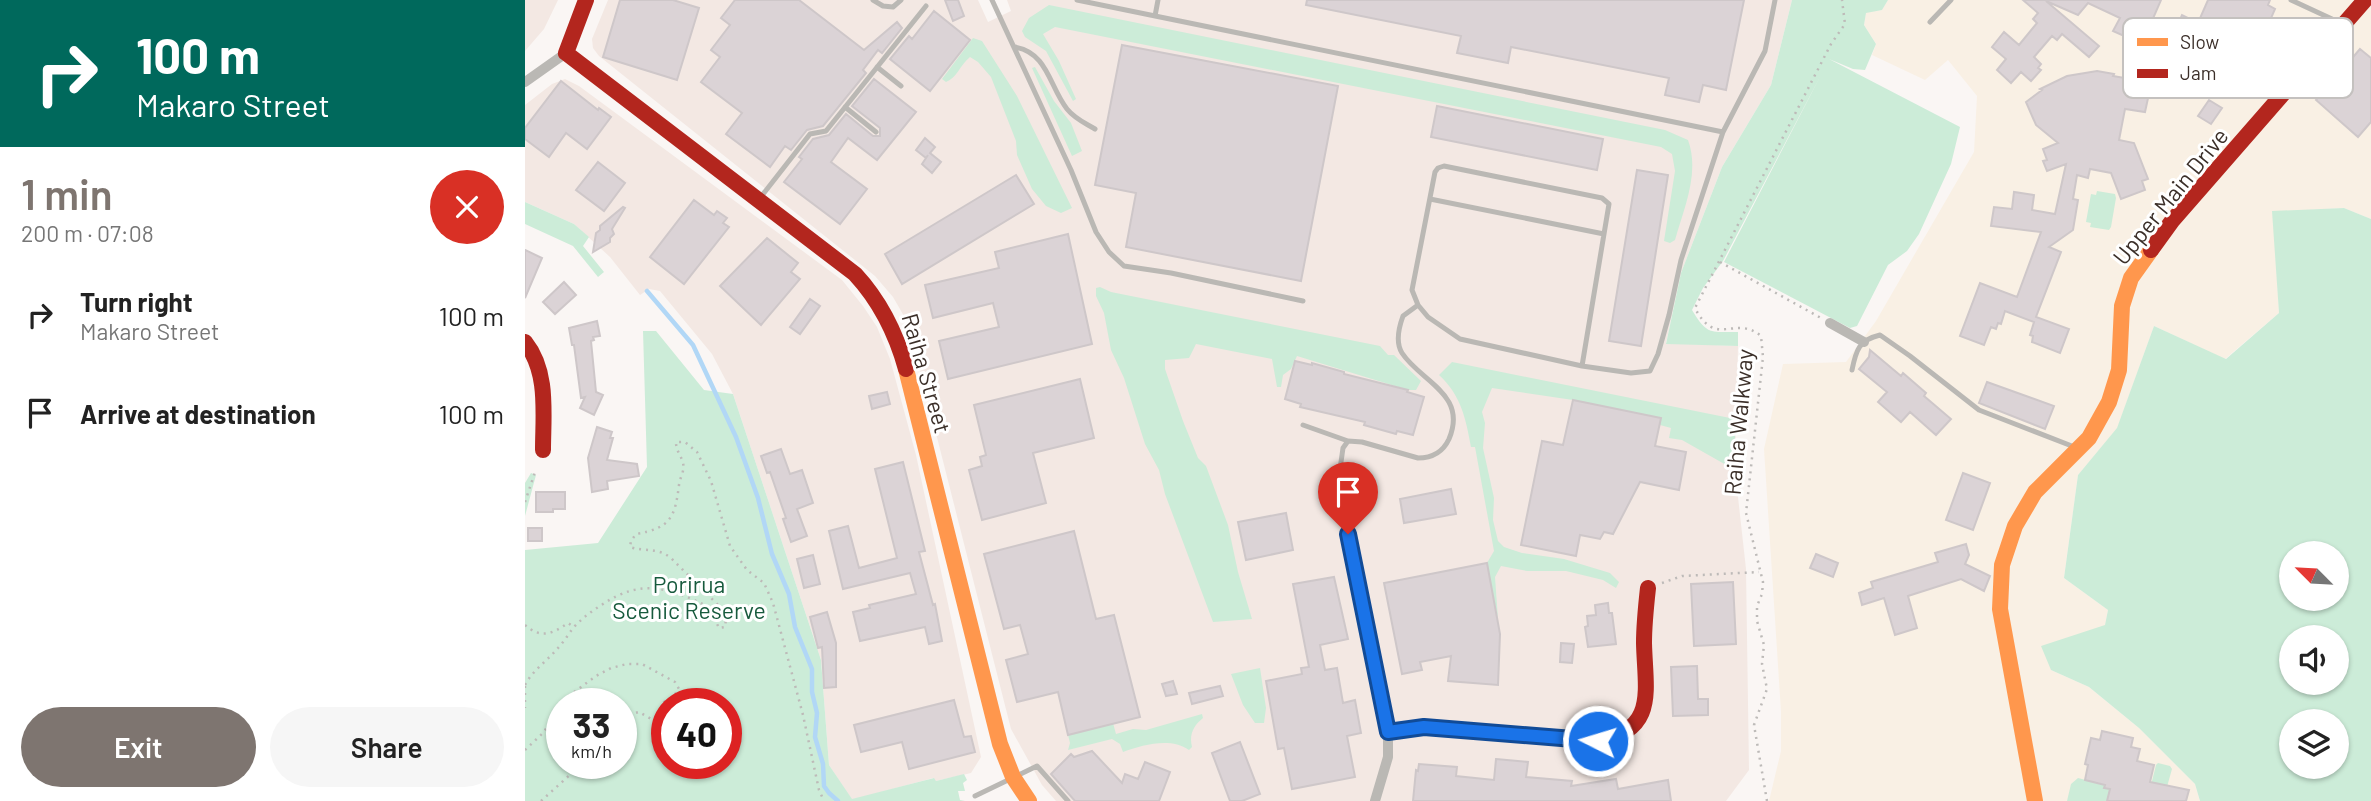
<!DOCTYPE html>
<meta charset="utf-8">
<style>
body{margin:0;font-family:Barlow,sans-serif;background:#f6f6f6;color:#222;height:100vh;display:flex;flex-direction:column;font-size:26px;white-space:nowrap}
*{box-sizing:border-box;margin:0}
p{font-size:23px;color:#767676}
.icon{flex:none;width:38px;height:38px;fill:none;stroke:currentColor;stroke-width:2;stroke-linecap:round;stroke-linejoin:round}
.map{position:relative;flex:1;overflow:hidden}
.details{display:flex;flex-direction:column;background:#fff;width:525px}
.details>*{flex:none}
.hud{background:#00695c;color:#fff;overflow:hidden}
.needle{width:46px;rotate:294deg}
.tools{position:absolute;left:1754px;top:541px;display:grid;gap:14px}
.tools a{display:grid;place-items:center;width:70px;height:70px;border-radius:50%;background:#fff;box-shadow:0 2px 5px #0004;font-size:35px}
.speed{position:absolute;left:21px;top:688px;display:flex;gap:14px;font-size:35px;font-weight:700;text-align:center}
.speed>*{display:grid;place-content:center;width:91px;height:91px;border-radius:50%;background:#fff;box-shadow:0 2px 5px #0004;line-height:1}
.speed small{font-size:18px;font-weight:400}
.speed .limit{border:10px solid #d22;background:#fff;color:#111}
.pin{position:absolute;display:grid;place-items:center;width:60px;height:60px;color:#fff;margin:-72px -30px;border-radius:50% 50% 50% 0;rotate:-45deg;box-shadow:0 0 7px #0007}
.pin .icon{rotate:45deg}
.me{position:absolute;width:77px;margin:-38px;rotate:275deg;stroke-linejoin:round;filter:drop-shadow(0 0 5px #0008)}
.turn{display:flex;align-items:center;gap:24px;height:147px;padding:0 21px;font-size:32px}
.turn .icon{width:91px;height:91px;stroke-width:2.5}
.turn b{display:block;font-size:49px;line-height:60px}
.round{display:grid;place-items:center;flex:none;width:74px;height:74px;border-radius:37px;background:#f6f6f6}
.headline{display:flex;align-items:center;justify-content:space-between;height:119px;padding:0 21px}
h1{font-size:42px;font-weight:600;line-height:52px;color:#7e7570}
.primary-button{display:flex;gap:14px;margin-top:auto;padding:14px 21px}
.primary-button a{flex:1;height:80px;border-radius:42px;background:#7e7570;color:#fff;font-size:28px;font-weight:600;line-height:80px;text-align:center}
.primary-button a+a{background:#f6f6f6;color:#222}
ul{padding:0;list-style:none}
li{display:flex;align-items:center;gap:21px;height:98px;padding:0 21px}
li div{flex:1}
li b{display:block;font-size:26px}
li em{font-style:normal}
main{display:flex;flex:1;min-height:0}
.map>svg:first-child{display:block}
.built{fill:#f3e8e3}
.medical{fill:#f9f0e4}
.green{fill:#ccecd8;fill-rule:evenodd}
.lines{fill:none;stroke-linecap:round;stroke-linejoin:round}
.stream{stroke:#b1d7f6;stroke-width:4.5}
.building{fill:#dbd3d6;stroke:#cec7c9;stroke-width:2}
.path{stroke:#bdbab8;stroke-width:2.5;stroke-dasharray:2 5;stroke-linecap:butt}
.lane{stroke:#bab8b4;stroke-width:5}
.street{stroke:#bab8b4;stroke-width:10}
.slow{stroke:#ff974d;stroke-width:16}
.jam{stroke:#b3261e;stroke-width:16}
.route-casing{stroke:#114b97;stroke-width:18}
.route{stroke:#1a73e8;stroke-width:12}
.labels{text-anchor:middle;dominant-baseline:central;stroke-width:6;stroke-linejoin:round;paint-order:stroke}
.street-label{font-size:23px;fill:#3b2f29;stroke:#fff}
.park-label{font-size:23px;fill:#175a3d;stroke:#fff}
.key{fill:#fff;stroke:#c4c1bf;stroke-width:2}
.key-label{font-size:19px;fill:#3b2f29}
</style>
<main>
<section class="details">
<div class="hud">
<div class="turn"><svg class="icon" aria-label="right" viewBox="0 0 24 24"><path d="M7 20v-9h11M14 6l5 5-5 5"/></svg><div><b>100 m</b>Makaro Street</div></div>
</div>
<div class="headline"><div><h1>1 min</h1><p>200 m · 07:08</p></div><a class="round" style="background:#d93025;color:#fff"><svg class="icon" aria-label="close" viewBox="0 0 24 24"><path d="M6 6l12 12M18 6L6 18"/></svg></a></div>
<ul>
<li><svg class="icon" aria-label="right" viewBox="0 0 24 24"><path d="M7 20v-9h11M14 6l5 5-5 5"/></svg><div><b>Turn right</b><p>Makaro Street</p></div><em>100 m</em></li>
<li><svg class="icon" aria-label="arrive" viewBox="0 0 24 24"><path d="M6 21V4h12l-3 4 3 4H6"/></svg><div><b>Arrive at destination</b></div><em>100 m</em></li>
</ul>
<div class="primary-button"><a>Exit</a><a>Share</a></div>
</section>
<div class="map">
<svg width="1846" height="801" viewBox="0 0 1846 801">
<rect width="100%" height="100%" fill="#faf6f4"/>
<path class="built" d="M0,0H33L19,29L0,51Z
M83,0H453L463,22L486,11L482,0H1267L1246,85L1197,167L1156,273L1141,343L1213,346L1210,470L1221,569L1224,770L1201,801H531L517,785L486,729L383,323L368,297L350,276L74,56L68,48L67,39Z
M40,79L54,86L317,280L338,306L352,327L365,359L391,455L456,757L446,773L411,781L408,778L327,800L304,765L296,660L208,394L187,354L135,291L124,289L115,295L85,257L49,224L0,202V105L27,84Z"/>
<path class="medical" d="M1363,0H1846V219L1819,208L1748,212L1754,313L1700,359L1629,326L1592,429L1553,475L1539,578L1583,610L1580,626L1526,670L1564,687L1614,728L1670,784L1675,801H1244L1256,751V712L1239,449L1258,364L1321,362L1351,321L1449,152L1452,96L1423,60L1400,80L1347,55L1351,44L1339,25L1341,12L1357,10Z"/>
<path class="green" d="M1267,0H1363L1357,10L1341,13L1339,25L1351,44L1340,70L1328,69L1304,59L1435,127L1426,164L1394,234L1382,251L1363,265L1332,326L1325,328L1199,262L1297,73L1198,261L1178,288L1167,310C1182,335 1185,332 1213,332V346L1141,344L1156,273L1197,167L1246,85Z
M524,5L1140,130L1163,140C1175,173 1159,208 1150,240L1145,243L1139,241L1150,171L1147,154L1136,147L530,27L518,34L534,61L551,99L548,101L521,51L500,37L497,31L504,18Z
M448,38L457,41L492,96L547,208L536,213L521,206L507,189L492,155L491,141L466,77L453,62L445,57C435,65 432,78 421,82L417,79Z
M510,67L529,101L546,123L557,151L547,156L507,68Z
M1572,191L1590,194L1591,198L1586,227L1584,230L1565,227L1566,223L1561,222L1566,194L1571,195Z
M0,202L49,224L64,237L58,246L79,272L73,277L48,246L0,224Z
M1819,208L1846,219V801H1675L1670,784L1614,728L1564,687L1526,670L1516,646L1580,625L1583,610L1539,578L1553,475L1592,428L1629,326L1701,359L1754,313L1747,211ZM1766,553H1811V598H1766ZM1766,637H1811V682H1766ZM1766,721H1811V766H1766Z
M575,287L586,292L855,346L863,355H869L896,381L891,390H883L772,356L766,369L758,375L756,387H752L747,359L671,344L664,358L640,360V369L658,421L673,458L681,466L703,525L713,572L727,619L688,622L640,494L634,470L620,444L599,378L586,350L579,313L571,296V288Z
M118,331H131L179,390L208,394L296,660L304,765L327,799L409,778L411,781L439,774L442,780L438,783L440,791H433L435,800L440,801H0V550L73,543L122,467ZM37,704H96V763H37ZM142,704H201V763H142Z
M927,362L1210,419V470L1157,440L1144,438L1146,428L1135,425V418L1048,400L967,388L957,412L960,423L958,448L969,498L968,520L973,541L979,547L997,553L1039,559L1085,573L1094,582L1091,588L1078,580L1041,571H1002L976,566L970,577L973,619L962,563L969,551L950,447H946C941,419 936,395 914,375Z
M6,473L11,475L0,516V483Z
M735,668L741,708L739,723H730L718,705L706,674Z
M677,714L678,718C668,726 664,735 667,747L664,750C645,737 618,745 598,752L595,744L587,739L543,750L545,743L543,735L588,723L591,734L608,729L621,730Z
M1633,763L1645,766L1647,769L1638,801H1622L1631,765Z
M1553,778L1580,785L1579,788L1585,789L1582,801H1542L1546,784Z"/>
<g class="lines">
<path class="stream" d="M122,291L168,345L211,437L233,498L247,554L264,594L270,627L287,669V692L292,713L290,737L298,764L299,786L304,793L313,801"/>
</g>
<path class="building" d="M95,0H148L174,8L152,80L78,57Z
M210,0H274L339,50L372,22L377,28L357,53L353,50L338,70L341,73L298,126L282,130L266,150L260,146L245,167L201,134L217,113L176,82L195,57L186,50L205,25L196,18Z
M420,0H433L439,16L428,21Z
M782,0H1219L1201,90L1178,85L1174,102L1140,95L1144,78L986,47L983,63L932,53L936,36L781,5Z
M1498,0H1636L1617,44L1588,31L1595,18L1563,3L1553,15L1521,1L1574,46L1564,57L1537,34L1532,40L1527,36L1509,57L1516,64L1513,68L1516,70L1506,81L1496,72L1486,83L1472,70L1481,59L1467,47L1479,32L1494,45L1512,23L1508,19L1513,13Z
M1683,0H1745L1743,5L1750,9L1737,39L1729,35L1719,57L1716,56L1713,60L1650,31L1657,15L1673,23Z
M409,11L445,40L405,91L365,59L384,36L387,39Z
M597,45L813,86L776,281L601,247L611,193L570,185Z
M1835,49L1846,58V122L1833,137L1791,100L1807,81L1797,73L1807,61L1817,70Z
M1572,71L1589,74L1588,76L1623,82L1622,89H1625L1620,112L1600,109L1594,140L1609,143L1623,179L1617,181L1620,190L1596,199L1586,173L1565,169L1563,178L1552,175L1548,199L1553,200L1548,230L1524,247L1536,252L1511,317L1544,329L1535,353L1507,342L1508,336L1505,335L1509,322L1480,311L1476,324L1473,323L1471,329L1466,327L1459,345L1435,336L1455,283L1492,297L1516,232L1466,226L1469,207L1487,209L1489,192L1509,195L1507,210L1530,214L1541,164L1522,171L1518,161L1522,160L1518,149L1533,143L1511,125L1501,102L1517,90L1515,89L1542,76Z
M349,79L391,112L352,160L323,138L306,162L342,189L315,224L259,182L277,159L274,157L288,139L304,135L321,114L348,136H355V128L327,106Z
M36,81L73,110L74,108L86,117L62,149L41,133L24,157L0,139V128Z
M1684,100L1697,108L1686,124L1673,116Z
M912,106L1078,139L1072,170L906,137Z
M400,138L410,147L405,153L416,162L407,173L397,164L403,155L401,158L391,150Z
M73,162L100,183L79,211L51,190Z
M1112,170L1143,175L1116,346L1084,341Z
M491,175L509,204L377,284L360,254Z
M169,200L189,215L192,211L202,218L198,223L204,227L159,284L125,257Z
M98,207L100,208L87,229L89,234L85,238V242L68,252L71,233L75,230V226Z
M543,234L567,344L423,379L414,341L474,327L468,303L408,318L400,285L474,268L470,252Z
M242,238L273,263L266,272L275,279L236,325L195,286Z
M0,250L17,258L0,298Z
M39,282L51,295L30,314L18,302Z
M285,299L295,306L275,334L265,327Z
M72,321L75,336L68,337L69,340L66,341L71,392L78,395L69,415L55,408L60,397L56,398L49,345H47L44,328Z
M1345,350L1376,376L1378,373L1401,393L1399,396L1426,419L1411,435L1385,412L1376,422L1353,402L1362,392L1334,369L1344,357Z
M770,361L787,365V363L819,372V374L883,390L882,392L899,397L888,435L872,431L871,434L839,425L840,422L775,407L776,404L760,399Z
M555,379L569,438L508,453L521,503L457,520L444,470L457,466L455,457L461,455L449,405Z
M1462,382L1529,406L1520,429L1454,403Z
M362,392L365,404L347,409L344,396Z
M1048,400L1136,418L1130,446L1161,452L1154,490L1115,482L1088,534L1079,532L1075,539L1055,535L1051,556L996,545L1017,441L1038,445Z
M72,427L87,432L85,438H88L82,460L112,464L114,476L82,481L83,489L67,492L63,458Z
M256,449L265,474L277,470L288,503L272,509L282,536L266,542L258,519L261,518L245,472L242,473L236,456Z
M378,462L400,551L394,552L408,605L410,604L417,641L404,644L400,627L335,641L328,612L345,608L344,605L391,594L385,573L318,589L304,531L323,526L334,568L372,558L350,469Z
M1438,473L1465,483L1448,530L1421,520Z
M926,489L931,514L879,523L875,499Z
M11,492H40V509H28V512H11Z
M761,513L768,550L721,560L713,522Z
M3,528H17V541H3Z
M549,531L571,619L589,615L615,717L543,735L533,692L492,702L481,660L503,654L495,625L479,629L459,554Z
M1441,544L1444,555L1440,564L1465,576L1459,591L1436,579L1383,596L1392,628L1370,635L1359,598L1337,605L1334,593L1348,588L1346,582L1413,562L1410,553Z
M1291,554L1313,563L1308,577L1285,568Z
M288,555L295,584L279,588L272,559Z
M962,563L975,634L973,685L923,681L926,656L895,662L897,670L877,674L859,583Z
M809,577L823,639L795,645L800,670L812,668L818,703L830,700L836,733L822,736L830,777L767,789L759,748L753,749L741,681L777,674L776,668L784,667L768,584Z
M1208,582L1211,644L1169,646L1166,584Z
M1083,603L1084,613H1087L1091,644L1063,647L1060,627L1063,626L1062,616L1071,615L1070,605Z
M302,612L311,643V687L299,688L297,647L293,648L285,617Z
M1036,643L1049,644L1047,663L1035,662Z
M1172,666L1173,699H1183V715L1148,716L1146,667Z
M648,681L652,694L641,696L637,684Z
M695,686L698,696L667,704L664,693Z
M429,700L439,737L446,736L450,752L384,769L377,742L336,752L329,725Z
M1577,731L1608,738L1606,747L1615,749L1612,761L1629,765L1625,782L1664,790L1661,801H1582L1585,789L1579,788L1580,785L1560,780L1563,765L1560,764L1566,738L1575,740Z
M715,742L735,794L717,801H705L687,753Z
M567,751L597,783L600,774L613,779L620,762L645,772L634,801H550L526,774L546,754L549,757Z
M971,759L1003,762L1001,777L1047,781L1046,786L1091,779L1093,789L1143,780L1146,801H888L891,770L893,771L894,764L932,767L931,776L969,780Z"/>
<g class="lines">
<path class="path" d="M1195,262L1296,318
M0,502L10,472
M1137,583L1157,576L1234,572
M0,625C16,639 27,634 43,623L49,627
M0,685C8,670 21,662 32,649C38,643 43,635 48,628C57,618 67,611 78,604C117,578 145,588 184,607L194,628L200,627L201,619L197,609L146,558C132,547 120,552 105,547L106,541L111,534C146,528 150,517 154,485C155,477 160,471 158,463C156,455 151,451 151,442H160L172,452L186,481L205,546L222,570L239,583L248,603L278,715L294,790L299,801
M0,686V708
M0,750L19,732L37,701L71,676L86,668L102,664H117L150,682L154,689L148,697L139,702L134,718L128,720L114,712L99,716L96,720
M16,801L58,763
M1242,801L1229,725L1242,689L1237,664L1239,645L1232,621V606L1237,594L1238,582L1221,513L1238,357L1236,336C1210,314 1191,349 1170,308L1306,44L1320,24L1317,0"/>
<path class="lane" d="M348,0L358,6L368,7L376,0
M467,0L546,170L571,232L584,252L599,266L646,273L778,301
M552,0L1198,132
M1766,0L1807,19L1815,26
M630,16L633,0
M1405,22L1426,0
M490,47C523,53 524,86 542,109C550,119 560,123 570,129
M352,67L376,86
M320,107L351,132
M235,198L285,134L301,131L401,6
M905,199L1079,234
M1057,366L1084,204L1077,198L919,166L913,168L910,172L887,290L893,305L903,317L935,339L1057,366L1106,373L1125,371L1133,354L1144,315L1156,260L1198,132L1240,51L1250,0
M1327,370C1331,350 1334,340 1355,335L1385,356L1454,410L1552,448
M778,425L823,441
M813,483L818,448L823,441L837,442L893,458C907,458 918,452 924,439C943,394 896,382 877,353C870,342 874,327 878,316L893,305
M450,796L512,766L543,801"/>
<path class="street" d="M0,82L41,53
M1305,323L1339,342
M813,483L863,732V757L850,801"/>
<path class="slow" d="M381,369L475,744L488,777L504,801
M1510,801L1475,609L1477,565L1490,526L1510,492L1564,438L1584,402L1594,370L1597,306L1606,278L1626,250"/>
<path class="jam" d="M61,0L41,53L330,274C356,302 371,333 381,369
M1626,250L1647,221L1840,0
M0,342C24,372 18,414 18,450
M863,732L899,727L1073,741C1133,730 1120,690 1119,643C1119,624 1121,606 1123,588"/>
</g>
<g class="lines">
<defs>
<path id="route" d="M823,534L863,732L899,727L1073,741"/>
</defs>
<use href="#route" class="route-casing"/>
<use href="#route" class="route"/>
</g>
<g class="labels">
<g class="street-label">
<text transform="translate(1645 196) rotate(-51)">Upper Main Drive</text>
<text transform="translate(402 373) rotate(74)">Raiha Street</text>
<text transform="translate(1213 422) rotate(-85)">Raiha Walkway</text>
</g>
<g class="park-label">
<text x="164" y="584">Porirua<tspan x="164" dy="26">Scenic Reserve</tspan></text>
</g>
</g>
<rect x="1598" y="18" width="230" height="80" rx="10" class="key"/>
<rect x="1612" y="38" width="31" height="8" fill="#ff974d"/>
<rect x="1612" y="69" width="31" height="9" fill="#b3261e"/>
<g class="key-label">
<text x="1655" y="49">Slow</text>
<text x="1655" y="80">Jam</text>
</g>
</svg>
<div class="tools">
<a><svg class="needle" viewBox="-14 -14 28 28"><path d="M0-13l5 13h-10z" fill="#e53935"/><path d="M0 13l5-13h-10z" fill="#767676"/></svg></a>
<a><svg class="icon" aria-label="sound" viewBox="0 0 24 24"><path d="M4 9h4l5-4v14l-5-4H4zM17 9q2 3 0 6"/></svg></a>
<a><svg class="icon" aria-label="layers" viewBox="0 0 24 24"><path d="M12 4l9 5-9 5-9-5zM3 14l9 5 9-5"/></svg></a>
</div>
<div class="speed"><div>33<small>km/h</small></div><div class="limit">40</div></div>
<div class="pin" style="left:823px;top:534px;background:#d93025"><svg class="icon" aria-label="arrive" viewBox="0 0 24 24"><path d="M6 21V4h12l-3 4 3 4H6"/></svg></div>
<svg class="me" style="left:1073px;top:741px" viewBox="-20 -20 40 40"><circle r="17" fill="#1a73e8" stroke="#fff" stroke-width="3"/><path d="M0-11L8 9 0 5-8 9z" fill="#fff"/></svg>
</div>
</main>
